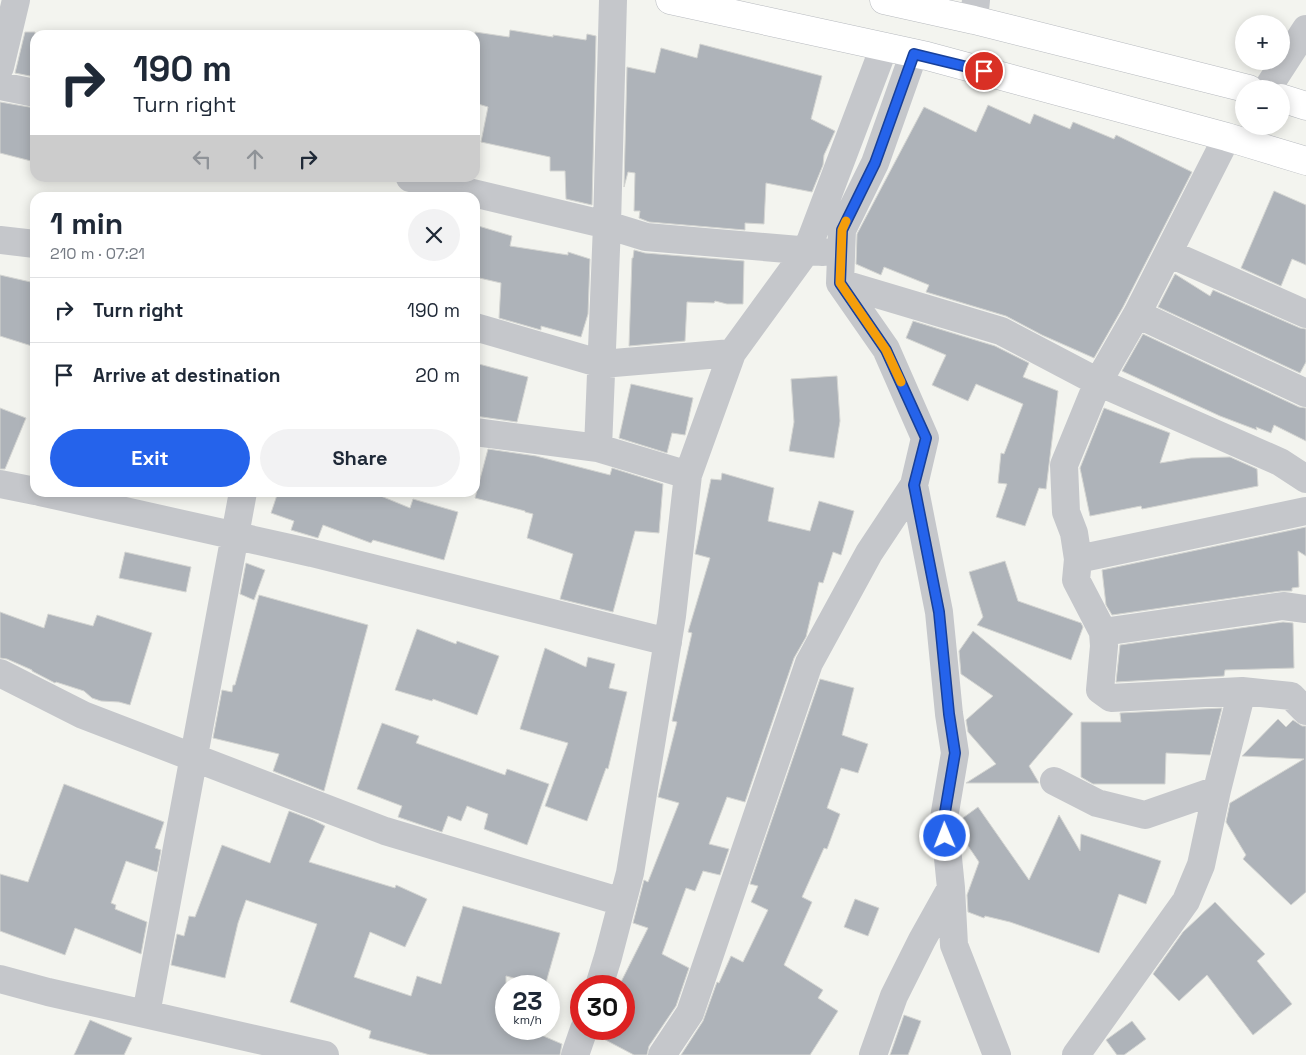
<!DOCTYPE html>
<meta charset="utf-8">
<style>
body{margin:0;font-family:"Space Grotesk",sans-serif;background:#f2f2f3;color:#1f2937;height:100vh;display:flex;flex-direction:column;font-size:19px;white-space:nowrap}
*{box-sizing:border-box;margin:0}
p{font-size:16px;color:#747a83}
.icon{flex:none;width:28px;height:28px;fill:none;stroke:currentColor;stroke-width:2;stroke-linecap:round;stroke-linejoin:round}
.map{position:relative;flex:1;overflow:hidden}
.drawer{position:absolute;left:30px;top:192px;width:450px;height:305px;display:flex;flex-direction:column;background:#fff;border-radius:15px;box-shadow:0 2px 12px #0003}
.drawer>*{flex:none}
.hud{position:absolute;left:30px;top:30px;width:450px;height:152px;border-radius:15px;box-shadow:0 2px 12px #0003;background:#fff;color:#1f2937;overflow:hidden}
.fabs{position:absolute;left:1235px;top:15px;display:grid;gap:10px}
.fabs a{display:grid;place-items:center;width:55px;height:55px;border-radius:50%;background:#fff;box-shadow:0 2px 12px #0003;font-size:25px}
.speed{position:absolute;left:495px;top:975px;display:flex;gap:10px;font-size:25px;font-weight:700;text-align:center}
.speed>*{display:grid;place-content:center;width:65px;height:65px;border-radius:50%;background:#fff;box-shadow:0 2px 12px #0003;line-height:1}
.speed small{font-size:12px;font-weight:400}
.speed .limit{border:8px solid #d22;background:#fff;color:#111}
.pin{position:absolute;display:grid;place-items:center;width:42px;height:42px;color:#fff;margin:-21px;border:2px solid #fff;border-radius:50%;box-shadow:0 1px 5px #0007}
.me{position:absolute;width:55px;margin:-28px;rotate:359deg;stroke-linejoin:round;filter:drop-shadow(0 0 4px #0008)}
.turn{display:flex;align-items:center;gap:18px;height:105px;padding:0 20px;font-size:22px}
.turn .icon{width:65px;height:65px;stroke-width:2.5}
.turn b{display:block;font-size:35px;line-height:42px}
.lanes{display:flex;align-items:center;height:48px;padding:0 20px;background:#0003;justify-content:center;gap:25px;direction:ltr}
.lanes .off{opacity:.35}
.round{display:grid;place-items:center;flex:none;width:52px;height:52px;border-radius:26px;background:#f2f2f3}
.overview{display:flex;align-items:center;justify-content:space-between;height:85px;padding:0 20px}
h1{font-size:30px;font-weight:700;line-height:38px}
.action{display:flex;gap:10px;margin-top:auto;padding:10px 20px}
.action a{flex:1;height:58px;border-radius:30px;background:#2563eb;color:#fff;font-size:20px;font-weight:700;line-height:58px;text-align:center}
.action a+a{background:#f2f2f3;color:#1f2937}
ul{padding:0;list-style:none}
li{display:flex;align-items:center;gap:15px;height:65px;padding:0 20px;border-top:1px solid #e0e1e3}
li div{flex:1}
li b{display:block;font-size:19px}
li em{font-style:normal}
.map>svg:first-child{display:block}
.building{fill:#aeb3b9;stroke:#d4d5d2}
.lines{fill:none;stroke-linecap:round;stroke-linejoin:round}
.secondary-casing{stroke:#b7babf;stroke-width:29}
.street{stroke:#c5c7cb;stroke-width:28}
.secondary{stroke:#fff;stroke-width:28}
.route-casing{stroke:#184099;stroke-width:12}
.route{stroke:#2563eb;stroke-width:9}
.slow{stroke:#f59e0b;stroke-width:9}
</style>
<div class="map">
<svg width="1306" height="1055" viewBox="0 0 1306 1055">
<rect width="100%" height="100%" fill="#f3f4ef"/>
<path class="building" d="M510,30L553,37V35L586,40L587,34L596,36L592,205L566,199L565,171H550V157L481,142L488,107L475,103V32L509,37Z
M25,32H35V77L15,73Z
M700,44L822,76L811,119L835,131L824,155L823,165L812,192L766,183L764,224L745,223V230L649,222L639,218L640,211H634L635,173L628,172L624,187L627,67L655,73L661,48L697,58Z
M0,102L35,108V162L0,153Z
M988,105L1030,124L1034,114L1070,129L1073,122L1114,139L1116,135L1192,172L1123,307L1094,358L1042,335L1006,316L926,292L929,285L884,267L881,275L856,264L857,234L924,107L976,132Z
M1274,191L1306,205V265L1292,259L1281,286L1241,268Z
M475,225L512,236L510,246L568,255V252L590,259L588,314L581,337L541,326V330L499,318L501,283L475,277Z
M634,250L645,253L744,261L743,304H727L715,301L714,303L687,302L685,341L629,346L632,258H633Z
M1175,274L1210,296L1213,290L1300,328L1306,329V362L1300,373L1158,307Z
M0,275L35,283V347L0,336Z
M913,321L995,346L1029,363L1023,377L1058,391L1046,489L1039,488L1025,526L996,517L1007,484L998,483L1001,453L1004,454L1023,404L976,384L968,401L932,385L946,355L906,338Z
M1143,334L1299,407L1306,408V441L1274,425L1271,433L1256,427L1257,430L1220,416L1122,371Z
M475,363L528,377L517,422L475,416Z
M837,376L840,421L834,458L789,451L794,422L791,379Z
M631,384L693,398L685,435L672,433L667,453L619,438Z
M0,408L26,418L5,469H0Z
M1104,408L1170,433L1160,463L1191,458L1230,457L1257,469L1258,486L1142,509L1141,506L1090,516L1080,468Z
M488,449L536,456L610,475L612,468L663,484L659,533L635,531L613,612L560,599L573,554L527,538L533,514L525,512V511L475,498Z
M722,473L774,488L768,521L810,531L819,501L854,511L841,555L833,552L823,583L819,582L806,637L794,658L745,802L727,797L709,844L729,849L720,875L703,871L695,891L686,888L662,954L689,968L676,1006L649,1046L647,1055H634L598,1036L599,1029H624V986H619L648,928L633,923L644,880L648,882L679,803L658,797L677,722L672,721L692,633L688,632L710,558L695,554L711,479L721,480Z
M278,492H371L410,508L413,499L458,512L444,560L373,540L371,543L323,525L318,538L291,530L294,521L271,513Z
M1306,527V556L1298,551L1299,587L1292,588V591H1281L1112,615L1106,605L1102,570Z
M125,552L191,567L186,592L119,578Z
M1005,561L1018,601L1081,623L1083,627L1071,660L977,625L983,617L969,572Z
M246,563L265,570L254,600L240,594Z
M259,595L368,625L324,791L273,771L279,754L213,738L222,690L232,692L233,685H235Z
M0,612L44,628L48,614L93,626L97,615L152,633L130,705L119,702L101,701L92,698L84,691L56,682L55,683L32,671V670L7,659L0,658Z
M1283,622L1293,623L1294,668L1225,670L1224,676L1116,682L1120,645Z
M417,629L456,644L457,641L499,656L477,715L433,699L432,701L395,690Z
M973,631L1073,714L1029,766L1039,783H966L996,764L968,732L966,720L993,696L961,674L959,651Z
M545,648L586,667L588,657L615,664L609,688L627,692L608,769L606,768L587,821L545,806L568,743L520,729Z
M820,679L854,688L842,735L868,744L858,773L841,768L827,808L840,814L827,849L824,848L802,897L812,902L784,965L823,990L818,998L838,1011L810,1055H681L703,1021L717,982L719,983L731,956L743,962L768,910L751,902L758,886L750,884Z
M1222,708L1210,755L1166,753L1165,784H1093L1081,777V722H1121L1120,713Z
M1278,719L1286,727L1293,720L1302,726H1306V892L1291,905L1243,859L1246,855L1226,822L1230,803L1304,759L1242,756Z
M382,723L419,736L416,743L505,775L507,769L549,784L527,845L484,829L488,814L467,806L461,821L448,816L442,832L398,817L402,806L357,789Z
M64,784L164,822L155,848L161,850L157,872L126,861L111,903L116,905L115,909L147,922L141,954L75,928L65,955L0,931V874L28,882Z
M978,807L1029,880L1059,815L1080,851L1081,834L1161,861L1146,904L1119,894L1099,953L1010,922L985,916L984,918L968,912L967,895L979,862L962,837L960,820Z
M289,811L313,820L325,826L309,862L395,888L396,885L427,899L405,947L370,932L354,977L411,996L417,976L441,984L463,906L560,933L545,986L506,976V1029H527L562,1044L560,1055H430L369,1038L371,1031L290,1002L317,924L246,900L238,923L225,978L171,965L177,934L184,936L189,916L195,917L222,845L270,863Z
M855,899L879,908L868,936L844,927Z
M1215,902L1265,954L1257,961L1292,1004L1253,1035L1207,975L1179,1001L1153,974L1183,932Z
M904,1015L921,1021L908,1055H890Z
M90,1020L132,1038L124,1055H74Z
M1132,1021L1146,1039L1124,1055H1117L1106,1040Z"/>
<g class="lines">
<defs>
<path id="secondary" d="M670,0L927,56L1227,137L1306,161
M884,0L974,20L1249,89
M1281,98L1306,106"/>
</defs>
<use href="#secondary" class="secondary-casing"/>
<path class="street" d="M974,20L976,0
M0,67L16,0
M0,86L35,93
M1267,89L1306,29
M1227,137L1137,314L1098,382L1064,465L1066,512L1074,533L1078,559L1076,580L1103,632L1104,646L1100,690L1111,698L1242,691L1291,696L1306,711
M410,178L607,225L646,237L823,252
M0,240L35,244
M1168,253L1306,314
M840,283L1001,331L1098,382L1280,462L1306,479
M1137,314L1306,393
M475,327L602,364L732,353
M475,432L598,448L688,475
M598,448L607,225L613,0
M0,484L35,491
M914,485L939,612L949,714L955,753L944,818L951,888L954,945L997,1055
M40,492L312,553L668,642
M1078,559L1306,511
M1103,632L1283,606L1306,609
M0,673L83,715L385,831L622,902
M1054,781L1097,803L1145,815L1217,790
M0,979L48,992L325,1055
M599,986L608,957L630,873L672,616L688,475L732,353L807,250L884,47
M146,1014L243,492
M575,1055L584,1029
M662,1055L690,1013L809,663L869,553L914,485L925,438L886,349L840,283L842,230L875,163L914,53
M873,1055L894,996L922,940L951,888
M1076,1055L1186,901L1201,865L1217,790L1242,691"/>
<use href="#secondary" class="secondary"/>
</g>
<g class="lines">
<defs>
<path id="route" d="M945,836L944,818L955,753L949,714L939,612L914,485L926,438L886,350L840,283L842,230L875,163L914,54L984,71"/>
</defs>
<use href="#route" class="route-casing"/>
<use href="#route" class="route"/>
<path class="slow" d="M846,221L842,230L840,283L886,350L901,382"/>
</g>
</svg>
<div class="fabs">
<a>+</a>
<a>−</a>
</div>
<div class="speed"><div>23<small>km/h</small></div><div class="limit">30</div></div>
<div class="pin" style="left:984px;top:71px;background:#d93025"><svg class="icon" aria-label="arrive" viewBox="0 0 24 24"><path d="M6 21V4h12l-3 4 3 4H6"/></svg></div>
<svg class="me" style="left:945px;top:836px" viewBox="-20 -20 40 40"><circle r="17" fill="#2563eb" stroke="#fff" stroke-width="3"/><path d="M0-11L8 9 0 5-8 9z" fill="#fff"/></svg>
<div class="hud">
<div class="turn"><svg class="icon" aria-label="right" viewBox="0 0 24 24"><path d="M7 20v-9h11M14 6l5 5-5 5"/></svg><div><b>190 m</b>Turn right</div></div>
<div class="lanes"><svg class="icon off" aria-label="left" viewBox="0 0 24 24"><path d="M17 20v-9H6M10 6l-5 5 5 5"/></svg><svg class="icon off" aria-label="ahead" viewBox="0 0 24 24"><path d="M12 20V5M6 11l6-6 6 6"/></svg><svg class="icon" aria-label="right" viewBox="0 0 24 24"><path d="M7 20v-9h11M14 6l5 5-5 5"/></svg></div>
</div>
<section class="drawer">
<div class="overview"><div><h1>1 min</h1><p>210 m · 07:21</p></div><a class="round"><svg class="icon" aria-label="close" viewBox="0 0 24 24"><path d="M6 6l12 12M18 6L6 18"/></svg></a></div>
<ul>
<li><svg class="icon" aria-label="right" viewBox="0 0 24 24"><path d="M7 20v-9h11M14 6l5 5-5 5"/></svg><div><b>Turn right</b></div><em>190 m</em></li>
<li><svg class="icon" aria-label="arrive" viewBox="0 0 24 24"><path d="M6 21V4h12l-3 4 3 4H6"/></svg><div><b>Arrive at destination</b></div><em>20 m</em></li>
</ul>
<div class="action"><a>Exit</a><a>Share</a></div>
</section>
</div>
